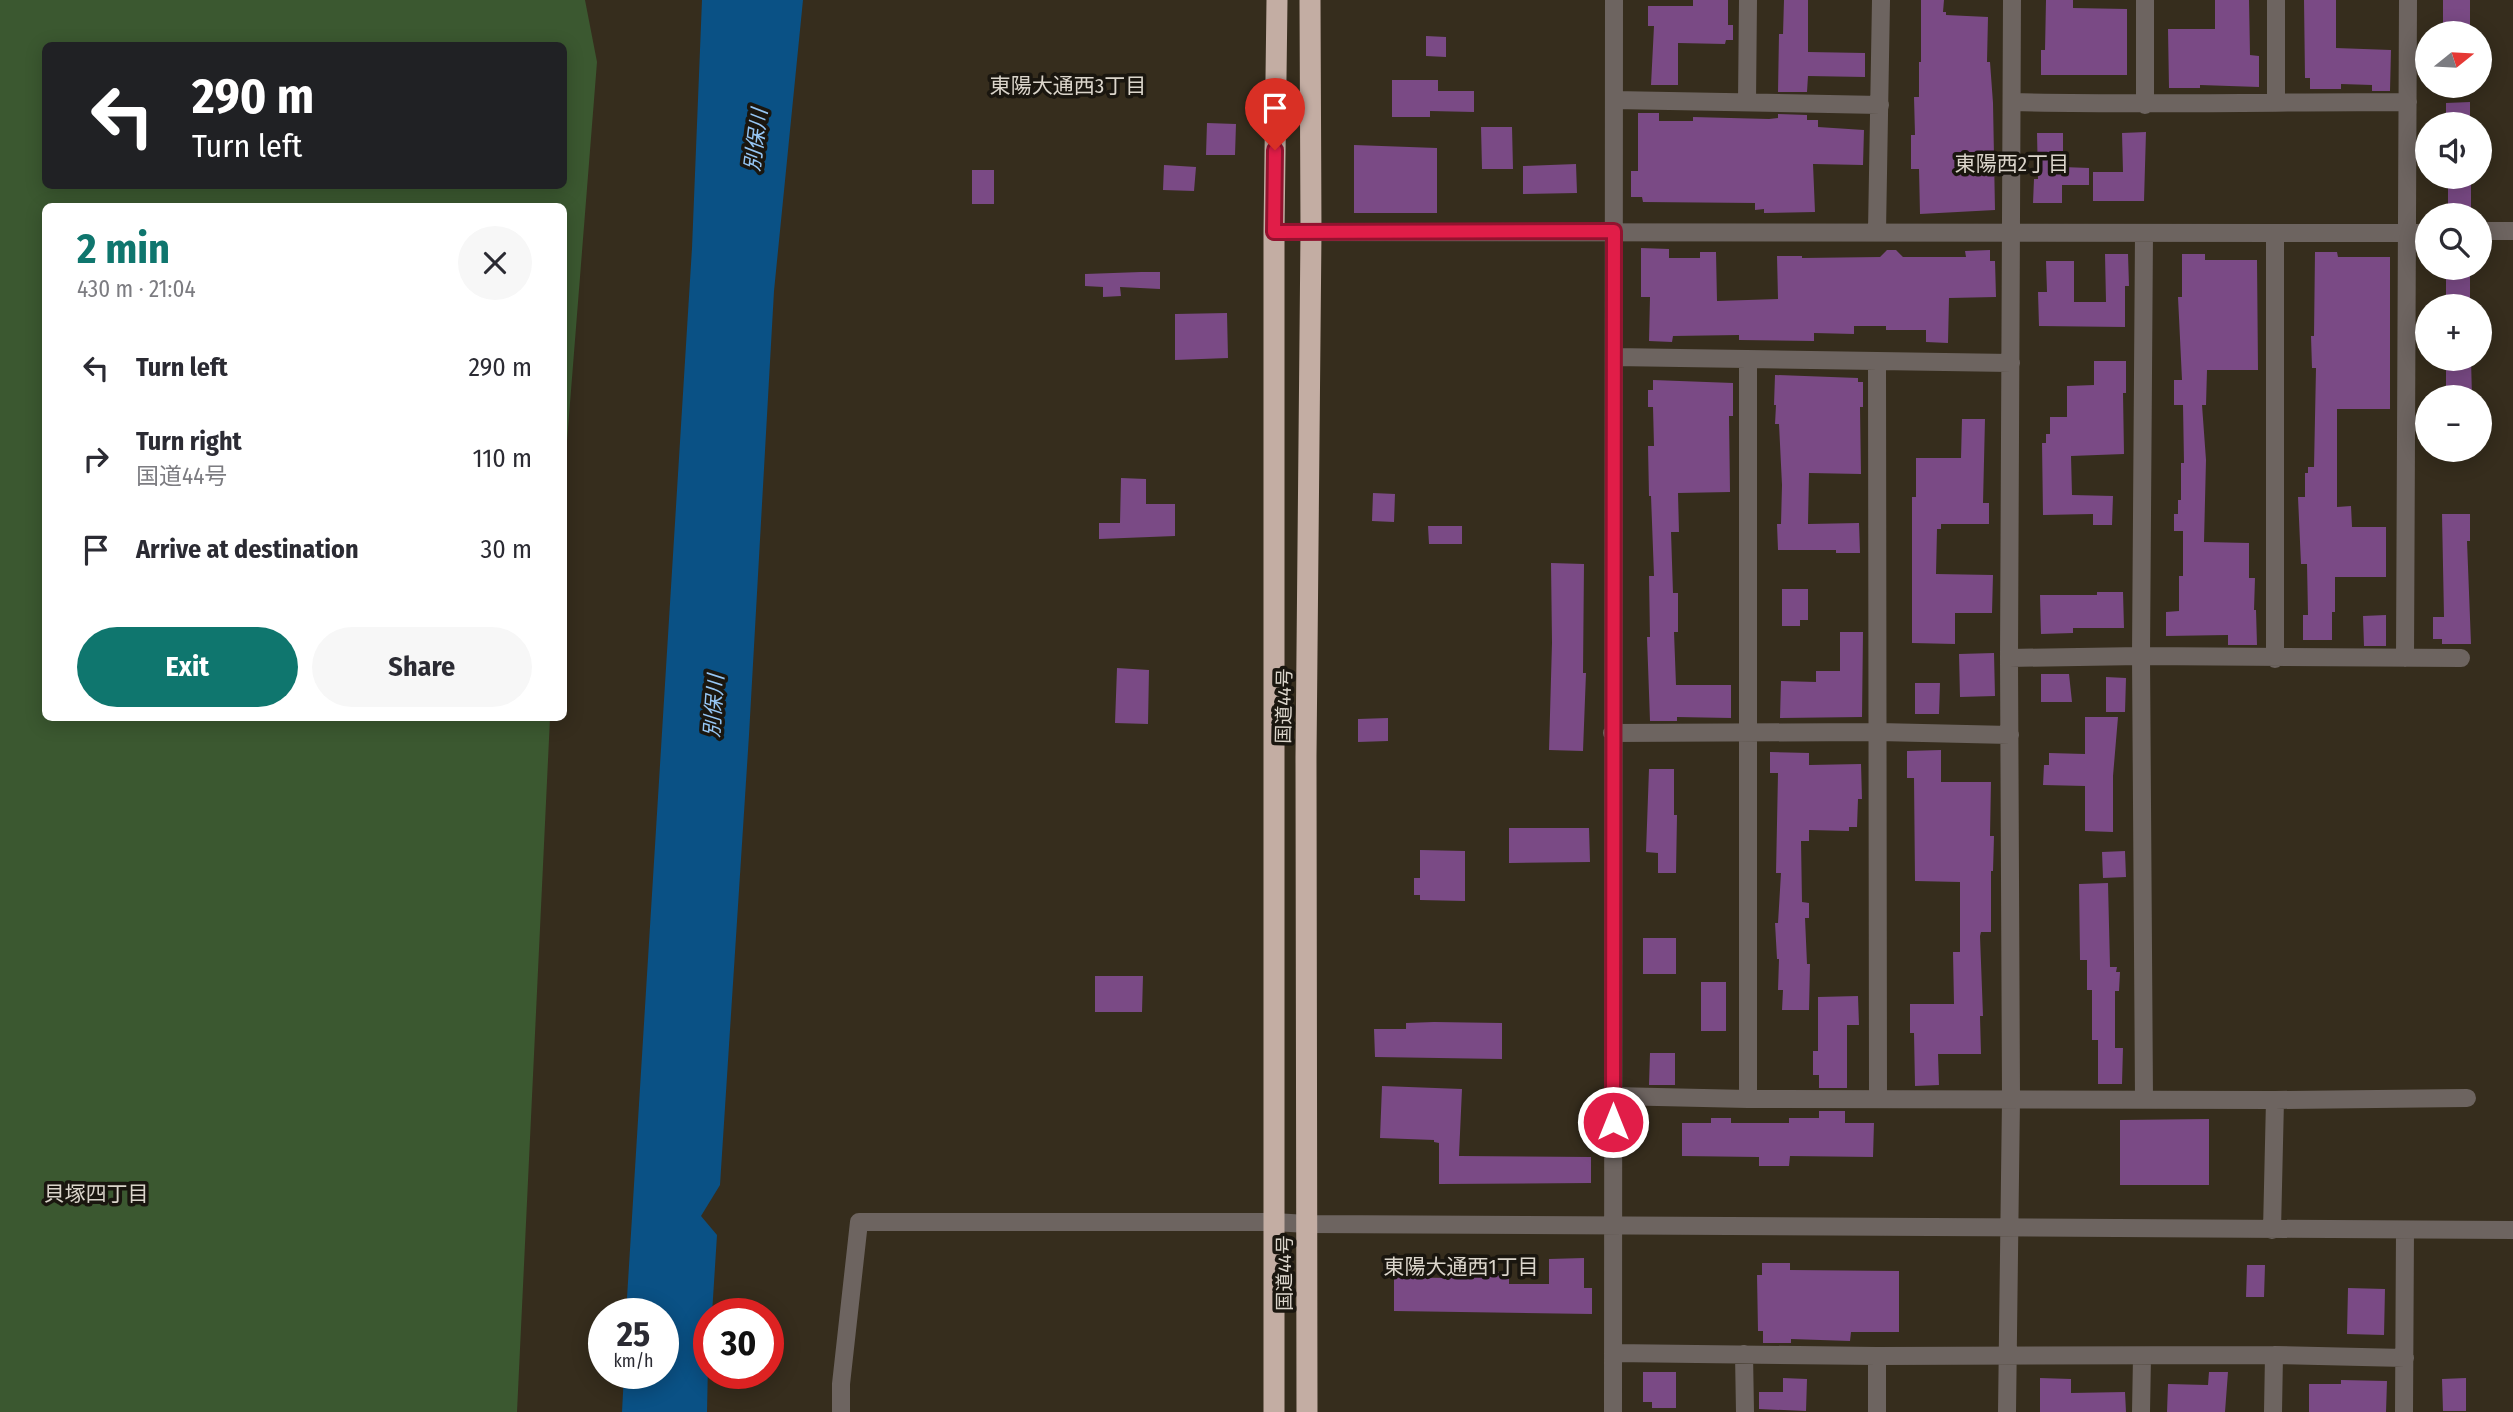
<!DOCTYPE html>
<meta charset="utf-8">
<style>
body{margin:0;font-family:"Fira Sans Condensed","Noto Sans JP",sans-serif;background:#f7f7f7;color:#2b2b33;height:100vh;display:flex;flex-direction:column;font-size:26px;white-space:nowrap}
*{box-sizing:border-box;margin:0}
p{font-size:23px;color:#7c7c81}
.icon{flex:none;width:38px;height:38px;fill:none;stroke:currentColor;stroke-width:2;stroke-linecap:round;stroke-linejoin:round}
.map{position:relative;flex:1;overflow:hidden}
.drawer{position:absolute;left:42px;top:203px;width:525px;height:518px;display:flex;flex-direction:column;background:#fff;border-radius:10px;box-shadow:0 4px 18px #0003}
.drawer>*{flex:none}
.banner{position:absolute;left:42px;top:42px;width:525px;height:147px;border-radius:10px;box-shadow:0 4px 18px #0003;background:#202124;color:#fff;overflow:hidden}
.needle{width:46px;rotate:72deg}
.buttons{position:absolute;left:2415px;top:21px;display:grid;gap:14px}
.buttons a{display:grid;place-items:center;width:77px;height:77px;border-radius:50%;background:#fff;box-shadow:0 4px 18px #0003;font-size:35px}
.speed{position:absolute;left:588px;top:1298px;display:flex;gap:14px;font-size:35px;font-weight:700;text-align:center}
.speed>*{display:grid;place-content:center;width:91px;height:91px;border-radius:50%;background:#fff;box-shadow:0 4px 18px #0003;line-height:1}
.speed small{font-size:18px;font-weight:400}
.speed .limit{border:10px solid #d22;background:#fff;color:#111}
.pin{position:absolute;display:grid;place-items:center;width:60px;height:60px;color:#fff;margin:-72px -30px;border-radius:50% 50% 50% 0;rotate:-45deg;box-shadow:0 0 7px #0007}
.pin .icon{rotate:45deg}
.me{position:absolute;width:77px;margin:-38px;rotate:0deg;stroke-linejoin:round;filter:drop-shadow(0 0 5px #0008)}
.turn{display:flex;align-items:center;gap:24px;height:147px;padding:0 35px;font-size:32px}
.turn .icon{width:91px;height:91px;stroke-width:2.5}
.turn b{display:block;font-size:49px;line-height:60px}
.round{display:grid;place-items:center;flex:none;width:74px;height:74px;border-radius:37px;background:#f7f7f7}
.head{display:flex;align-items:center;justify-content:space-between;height:119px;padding:0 35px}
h1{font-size:42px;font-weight:700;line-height:52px;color:#0f766e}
.cta{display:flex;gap:14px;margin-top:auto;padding:14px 35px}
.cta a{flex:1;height:80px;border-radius:42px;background:#0f766e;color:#fff;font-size:28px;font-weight:700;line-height:80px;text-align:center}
.cta a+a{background:#f7f7f7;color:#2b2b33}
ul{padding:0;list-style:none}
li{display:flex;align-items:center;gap:21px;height:91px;padding:0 35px}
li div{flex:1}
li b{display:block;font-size:26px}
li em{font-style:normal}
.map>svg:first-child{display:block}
.green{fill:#3b5830;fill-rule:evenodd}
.water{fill:#0a5185}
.building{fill:#7a4a85}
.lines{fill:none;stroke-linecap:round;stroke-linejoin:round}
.minor{stroke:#6d6460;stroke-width:18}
.highway{stroke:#c3ada3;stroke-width:21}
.route-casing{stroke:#92132f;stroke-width:18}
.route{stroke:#e11d48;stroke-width:12}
.labels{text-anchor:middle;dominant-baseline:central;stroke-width:7;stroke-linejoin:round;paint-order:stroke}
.street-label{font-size:19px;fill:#dbd5cb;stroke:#1a160f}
.neighbourhood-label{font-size:21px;fill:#dbd5cb;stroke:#1a160f}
.water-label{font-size:21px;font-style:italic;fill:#96c6f4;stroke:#1a160f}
</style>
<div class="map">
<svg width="2513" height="1412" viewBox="0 0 2513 1412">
<rect width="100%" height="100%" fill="#362d1d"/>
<path class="green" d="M0,0H585L597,62L564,479V206H46V718H550L517,1412H0ZM46,46H564V186H46Z"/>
<path class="water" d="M702,0H803L774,291L749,735L720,1185L701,1216L717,1235L712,1314H709L707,1412H622L624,1374H663V1314H626L692,248Z"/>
<path class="building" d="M1693,0H1728V25H1733V40H1726L1725,44L1678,43V85H1651L1654,26H1648V6H1693Z
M1784,0H1808V52L1865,53V77L1808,76L1807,92H1778L1779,34H1783Z
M1921,0H1944L1943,12H1946V15L1988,17L1987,62H1990L1993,103L1995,210L1920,214L1919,169H1911V135H1915L1914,97H1919V62H1921Z
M2046,0H2073V8L2127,9V75H2041V50H2045Z
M2215,0H2249L2250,55L2259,56V87L2200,85V88H2169L2168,29H2215Z
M2304,0H2336V48L2391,50L2390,91H2372V85L2341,84V89H2310V78H2305Z
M2443,0H2470V26L2443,27Z
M1426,36L1446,37V57L1426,56Z
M1392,80H1438V91H1474V112L1430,111V117H1392Z
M2470,102V124H2446V103Z
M1638,113H1659V121H1693V117L1769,119L1778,118V114L1807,115V120H1818V127L1864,130L1863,165L1813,164L1815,212L1764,213V209L1755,210V203L1643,202L1642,197H1631V171H1638Z
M1207,123L1236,124L1235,155H1206Z
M1481,127H1512L1513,169H1482Z
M2146,132L2144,201H2093V172H2123L2122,133Z
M2037,133H2063V167L2089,168V185H2062V203H2033L2034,179H2038Z
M1354,145L1437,148V213H1354Z
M1576,164L1577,193L1523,194V166Z
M1164,165L1196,167L1194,191L1163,190Z
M972,170H994V204H972Z
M2448,177H2471V215H2454V209H2448Z
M1641,248L1669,249V258H1700V252H1716L1717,301L1778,299L1777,256H1802V258L1880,257L1887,250H1896L1903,257H1966L1965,251L1990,250V261H1995L1996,297L1949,298L1948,343L1926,342V330H1886V326H1854V334L1814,333V341L1739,340V335L1673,336L1672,342L1649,341L1650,297H1641Z
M2315,252H2337L2338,257H2390V409H2337V507L2351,506L2352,527H2386V577H2335V612H2332V640H2303V615H2308L2307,564H2301L2298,497H2305V473H2308V467H2314L2316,368H2312L2311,336H2314Z
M2105,254H2128L2129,286H2125V327L2039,326L2038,292H2047L2046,261H2074V302H2106Z
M2182,254H2205V260H2257L2258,370H2207L2206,405H2202L2206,460L2204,542L2249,543V578H2255L2254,610H2256L2257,645H2228V635L2166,636V612L2179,611V576H2183V531H2174V514H2178V500H2181V463H2184L2183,405H2174V380H2182L2178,297H2182Z
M2446,268H2470V306H2446Z
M1141,272H1160V289L1120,287L1121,296L1103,297V287L1085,286V274Z
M1227,313L1228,358L1175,360V314Z
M2446,359H2471L2472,397H2446Z
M2094,361H2126V393H2123L2124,454L2071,456L2072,495L2113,496L2112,525H2093V514L2043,515L2042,443H2046V434H2050V417H2067V386L2094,385Z
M1775,375L1858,378V382H1863V407H1860L1861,474L1809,473L1808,524L1859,523L1860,553H1836V550H1778L1777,524H1781L1782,485L1779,424H1775L1776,405H1774Z
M1653,380L1733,383V416H1729L1730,492L1678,493L1679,532H1671L1673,593H1678V632H1674L1676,685H1731V718L1677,717V721H1650L1647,637H1650L1649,576H1654L1651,496H1649L1648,446H1654L1653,407H1648V390H1653Z
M1962,419H1985L1983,503H1989V524H1941V529H1937L1936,574L1993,575L1992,613H1955V644L1912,643V497H1916V458H1961Z
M1121,478L1146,479V504H1175V536L1099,539V523H1120Z
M1373,493L1395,494L1394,522L1372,521Z
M2442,514H2470V541H2467L2471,644H2442V639H2433V617H2444Z
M1428,526H1462V544H1429Z
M1551,563L1584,564L1583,673H1586L1583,751L1549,750L1552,643Z
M1782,589H1808V620H1800V626H1782Z
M2097,592H2123L2124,628H2073V633L2041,634L2040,595H2097Z
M2386,615V646H2364L2363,616Z
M1840,632H1863L1862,717L1780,718L1781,681L1816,682V671H1840Z
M1994,653L1995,696L1960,697L1959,654Z
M1117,668L1149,670L1148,724L1115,723Z
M2041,674H2069L2072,702H2041Z
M2106,677L2126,678L2125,712H2106Z
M1915,683H1940L1939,714H1915Z
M2085,717H2118L2113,776V832L2085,831V786L2043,785L2044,765H2049V753L2085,754Z
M1388,718V741L1358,742V719Z
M1941,750V782H1991L1990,836H1994L1993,871H1991V932H1981L1980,936L1983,1016H1980L1981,1054H1938L1939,1085L1915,1086L1914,1033H1910V1004H1954L1953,952H1960V882L1915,881L1914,778H1907V751Z
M1770,752L1809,753V765L1861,764L1862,799H1858L1857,827H1849V831L1809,830V841H1801L1802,902L1809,903V918H1805L1807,964H1810L1809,1010H1782L1783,990H1778L1779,959H1777L1775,923H1778L1781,873H1776L1778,773H1770Z
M1649,769H1674V815H1677L1676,873H1658V853L1646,852Z
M1509,828H1589L1590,862L1509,863Z
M1420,850L1465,851V901L1420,900V895H1414V878H1420Z
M2125,851L2126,877L2103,878L2102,852Z
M2108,883L2110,967H2117L2116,972H2120L2119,991H2115V1048H2123L2122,1084H2098V1040H2092V990H2087V960H2080L2079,884Z
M1643,938H1676V974H1643Z
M1095,976H1143L1142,1012H1095Z
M1701,982H1726V1031H1701Z
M1858,996L1859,1025H1847V1088H1819V1075H1813V1051H1818V997Z
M1434,1022L1502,1023V1059L1375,1057L1374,1029H1406V1023Z
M1650,1053H1675V1085H1649Z
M1382,1086L1462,1089L1459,1156L1591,1157V1183L1439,1184V1143L1434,1142V1140L1380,1138Z
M1819,1111H1845V1123H1874L1873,1157L1790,1156L1789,1166H1759V1157L1682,1156V1123H1711V1118H1731V1123H1789V1118H1819Z
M2209,1119V1185H2120V1120Z
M1584,1258V1288H1592V1314L1394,1311V1277L1446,1278V1269H1467V1272H1509V1284H1549V1259Z
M1762,1263H1790V1270L1899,1271V1332H1851L1850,1341L1791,1339V1343H1763V1331H1758L1757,1275H1762Z
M2247,1265H2265L2264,1297H2246Z
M2348,1288L2385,1289L2384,1335L2347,1334Z
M1643,1372H1676V1408H1652V1402H1643Z
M2209,1372H2228L2225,1412H2167L2168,1384L2208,1385Z
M1783,1378L1807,1379L1806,1411L1759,1409V1392H1783Z
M2040,1378L2071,1379V1393L2125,1392L2126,1412H2040Z
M2466,1378V1411H2443L2442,1379Z
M2341,1380L2387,1381L2386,1412H2309V1384H2341Z"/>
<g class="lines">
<path class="minor" d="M2145,0V105
M2276,0V102
M1614,100L1880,105
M1747,102L1748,0
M2012,102C2144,105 2276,102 2408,102
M1877,231L1881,0
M2480,231H2513
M1274,232L2427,233
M2144,234L2141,656L2144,1098
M1614,357L2011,363
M1877,362L1878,1098
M2009,658L2141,656L2461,658
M2405,658L2408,0
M2275,659V233
M1612,733L1879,732L2010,735
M1613,1096L1748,1099L2275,1100L2467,1098
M1748,1099V359
M2272,1230L2275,1100
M1613,1353L1877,1356L2274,1355L2405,1358
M1744,1354L1745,1412
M841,1412V1384L859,1222H1274L1307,1224L2513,1230
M1613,1412L1614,0
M1877,1412V1356
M2007,1412L2011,1099L2009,658L2012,0
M2141,1412L2142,1357
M2273,1412L2274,1355
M2404,1412L2405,1230"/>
<path class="highway" d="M1274,1412V232L1277,0
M1307,1412L1306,756L1311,231L1310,0"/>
</g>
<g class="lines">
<defs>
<path id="route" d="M1275,150L1274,232L1614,231L1613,1122"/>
</defs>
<use href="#route" class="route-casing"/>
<use href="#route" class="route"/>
</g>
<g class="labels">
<g class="street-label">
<text transform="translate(1284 706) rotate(-89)">国道44号</text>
<text transform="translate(1284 1273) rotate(-90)">国道44号</text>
</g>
<g class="neighbourhood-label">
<text x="1068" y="86">東陽大通西3丁目</text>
<text x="2012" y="164">東陽西2丁目</text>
<text x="96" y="1194">貝塚四丁目</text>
<text x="1461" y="1267">東陽大通西1丁目</text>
</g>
<g class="water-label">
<text transform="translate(756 140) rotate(-83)">別保川</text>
<text transform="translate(714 706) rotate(-86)">別保川</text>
</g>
</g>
</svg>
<div class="buttons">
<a><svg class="needle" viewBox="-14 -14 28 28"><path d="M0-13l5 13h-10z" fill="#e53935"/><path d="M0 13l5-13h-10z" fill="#7c7c81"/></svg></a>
<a><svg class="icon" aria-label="sound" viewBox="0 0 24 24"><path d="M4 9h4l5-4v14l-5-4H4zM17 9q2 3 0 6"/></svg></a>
<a><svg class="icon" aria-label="search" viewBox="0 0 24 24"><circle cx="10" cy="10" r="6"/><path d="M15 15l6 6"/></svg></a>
<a>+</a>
<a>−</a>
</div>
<div class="speed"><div>25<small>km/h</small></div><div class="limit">30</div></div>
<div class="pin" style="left:1275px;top:150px;background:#d93025"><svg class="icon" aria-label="arrive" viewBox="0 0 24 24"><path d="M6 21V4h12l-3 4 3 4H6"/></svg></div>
<svg class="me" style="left:1613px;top:1122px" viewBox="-20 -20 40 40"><circle r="17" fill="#e11d48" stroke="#fff" stroke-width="3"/><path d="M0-11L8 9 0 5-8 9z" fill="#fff"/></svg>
<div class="banner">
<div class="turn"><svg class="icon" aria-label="left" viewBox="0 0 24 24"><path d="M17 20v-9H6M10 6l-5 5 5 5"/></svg><div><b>290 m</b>Turn left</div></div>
</div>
<section class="drawer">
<div class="head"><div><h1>2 min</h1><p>430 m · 21:04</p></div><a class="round"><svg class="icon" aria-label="close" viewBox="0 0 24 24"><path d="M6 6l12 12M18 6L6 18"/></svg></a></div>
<ul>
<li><svg class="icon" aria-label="left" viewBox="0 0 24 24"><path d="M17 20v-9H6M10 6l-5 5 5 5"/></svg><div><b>Turn left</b></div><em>290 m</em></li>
<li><svg class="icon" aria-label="right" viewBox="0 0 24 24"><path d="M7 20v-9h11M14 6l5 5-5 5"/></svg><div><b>Turn right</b><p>国道44号</p></div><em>110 m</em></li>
<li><svg class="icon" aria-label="arrive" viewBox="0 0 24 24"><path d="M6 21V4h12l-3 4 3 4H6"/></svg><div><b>Arrive at destination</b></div><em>30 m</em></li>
</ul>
<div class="cta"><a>Exit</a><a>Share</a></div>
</section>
</div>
